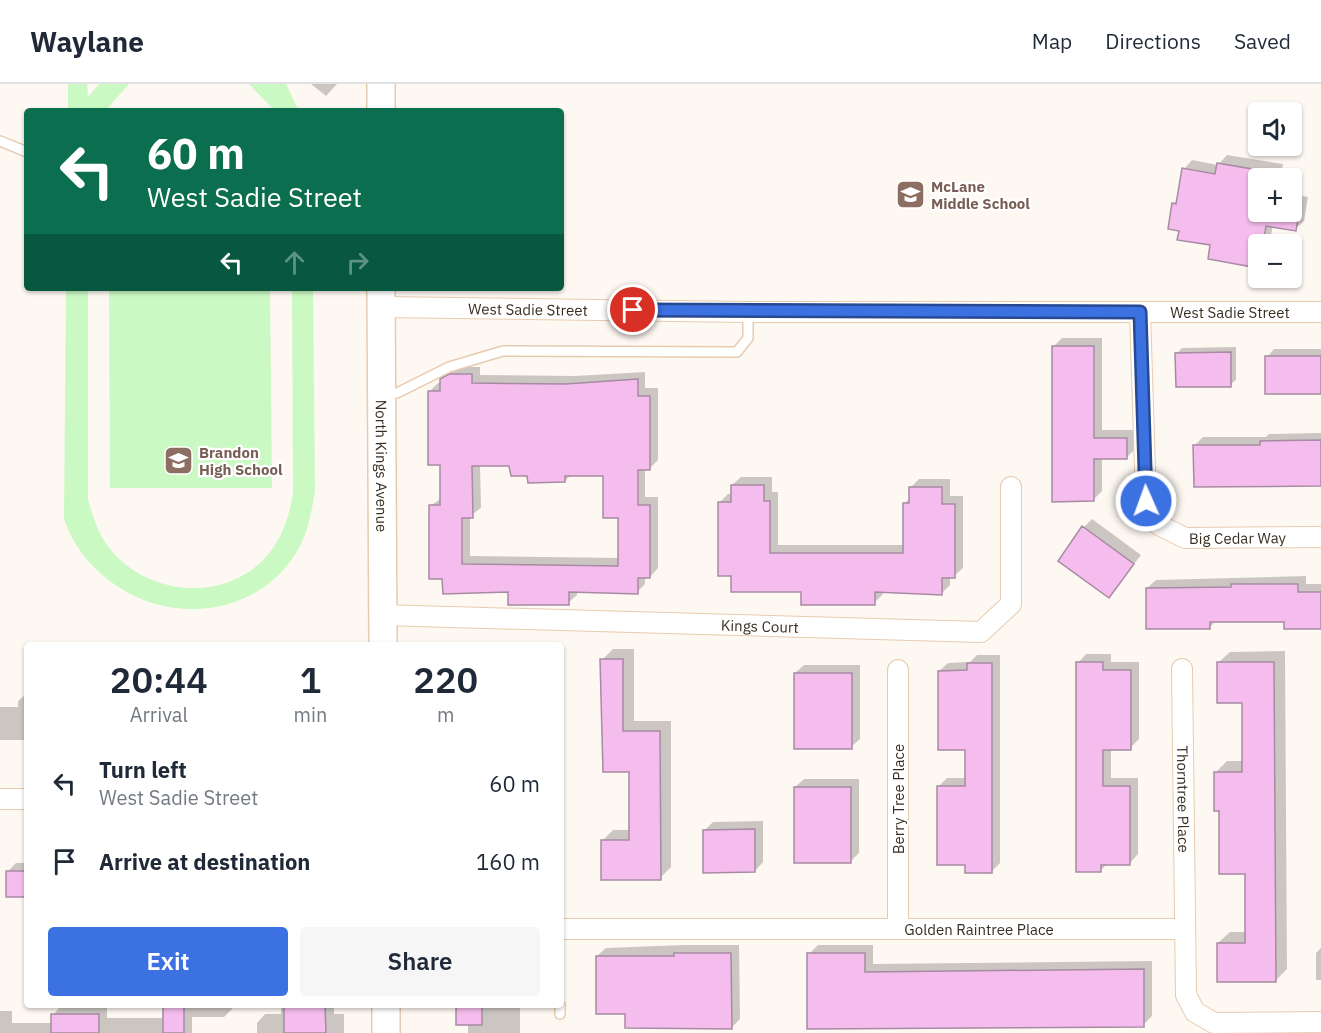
<!DOCTYPE html>
<meta charset="utf-8">
<style>
body{margin:0;font-family:"IBM Plex Sans",sans-serif;background:#f6f6f7;color:#1f2937;height:100vh;display:flex;flex-direction:column;font-size:22px;white-space:nowrap}
*{box-sizing:border-box;margin:0}
p{font-size:20px;color:#747a83}
.icon{flex:none;width:33px;height:33px;fill:none;stroke:currentColor;stroke-width:2;stroke-linecap:round;stroke-linejoin:round}
.map{position:relative;flex:1;overflow:hidden}
.side{position:absolute;left:24px;top:558px;width:540px;height:366px;display:flex;flex-direction:column;background:#fff;border-radius:6px;box-shadow:0 2px 4px #0004}
.side>*{flex:none}
.guide{position:absolute;left:24px;top:24px;width:540px;height:183px;border-radius:6px;box-shadow:0 2px 4px #0004;background:#0b6e4f;color:#fff;overflow:hidden}
.fabs{position:absolute;left:1248px;top:18px;display:grid;gap:12px}
.fabs a{display:grid;place-items:center;width:54px;height:54px;border-radius:6px;background:#fff;box-shadow:0 2px 4px #0004;font-size:30px}
.pin{position:absolute;display:grid;place-items:center;width:51px;height:51px;color:#fff;margin:-26px;border:3px solid #fff;border-radius:50%;box-shadow:0 2px 6px #0007}
.me{position:absolute;width:66px;margin:-33px;rotate:358deg;stroke-linejoin:round;filter:drop-shadow(0 0 4px #0008)}
.turn{display:flex;align-items:center;gap:21px;height:126px;padding:0 24px;font-size:27px}
.turn .icon{width:78px;height:78px;stroke-width:2.5}
.turn b{display:block;font-size:42px;line-height:51px}
.lanes{display:flex;align-items:center;height:57px;padding:0 24px;background:#0003;justify-content:center;gap:30px;direction:ltr}
.lanes .off{opacity:.35}
.eta{display:flex;justify-content:space-evenly;align-items:center;height:102px;text-align:center}
.eta b{font-size:36px;font-weight:600;line-height:42px}
.cta{display:flex;gap:12px;margin-top:auto;padding:12px 24px}
.cta a{flex:1;height:69px;border-radius:6px;background:#3c71e1;color:#fff;font-size:24px;font-weight:600;line-height:69px;text-align:center}
.cta a+a{background:#f6f6f7;color:#1f2937}
ul{padding:0;list-style:none}
li{display:flex;align-items:center;gap:18px;height:78px;padding:0 24px}
li div{flex:1}
li b{display:block;font-size:22px}
li em{font-style:normal}
header{display:flex;align-items:center;gap:36px;box-sizing:border-box;height:84px;padding:0 30px;background:#fff;border-bottom:2px solid #e0e1e3}
header strong{font-size:28px}
nav{display:flex;gap:33px;margin-inline-start:auto;font-size:21px}
.map>svg:first-child{display:block}
.green{fill:#cbf9c3}
.shadow{fill:#0003;fill-rule:evenodd}
.building{fill:#f5bded;stroke:#a78aa3;stroke-width:1.5;fill-rule:evenodd}
.lines{fill:none;stroke-linecap:round;stroke-linejoin:round}
.lane-casing{stroke:#e7cbaf;stroke-width:12}
.street-casing{stroke:#e7cbaf;stroke-width:22}
.secondary-casing{stroke:#e7cbaf;stroke-width:30}
.lane{stroke:#fff;stroke-width:9}
.street{stroke:#fff;stroke-width:20}
.secondary{stroke:#fff;stroke-width:27}
.route-casing{stroke:#274992;stroke-width:15}
.route{stroke:#3c71e1;stroke-width:10}
.labels{text-anchor:middle;dominant-baseline:central;stroke-width:4.5;stroke-linejoin:round;paint-order:stroke}
.education-label{font-size:15px;font-weight:bold;fill:#785e54;stroke:#fff;text-anchor:start}
.street-label{font-size:15px;fill:#382e22;stroke:#fff}
</style>
<header>
<strong>Waylane</strong>
<nav><a>Map</a><a>Directions</a><a>Saved</a></nav>
</header>
<div class="map">
<svg width="1321" height="949" viewBox="0 0 1321 949">
<rect width="100%" height="100%" fill="#fef8f2"/>
<path class="green" d="M68,0H87L88,13L99,0H129L105,27H68Z
M249,0H286L299,27H275Z
M66,204H88V415C93,433 98,450 110,465C147,511 222,519 264,475C281,458 290,431 293,409L292,204H313L315,407C312,425 309,443 301,460C267,528 181,543 120,504C94,487 74,465 64,435Z
M109,204H270L272,404H110Z"/>
<path class="shadow" d="M311,0H337L326,12Z
M1227,71L1283,80L1280,94H1258V128H1292V110L1308,113L1304,137L1295,145L1273,141L1269,160H1258V182L1210,174L1212,160L1180,146L1173,120L1179,114L1184,85L1192,76L1218,81Z
M1062,254H1102V346H1135V365L1126,374H1102V407L1093,416L1053,263Z
M1236,263V296L1230,301L1177,269L1182,264Z
M1274,265H1321V308L1267,273Z
M459,283H480V291L575,292L645,288V304H658V376L650,384H645V413H658V484L650,493H645V500L637,508L577,507V511L568,519L444,493L430,422L442,414V380L429,308L438,299H442V296L450,287ZM480,381H510L565,397L572,390H605L620,432V474L470,472V432L481,424Z
M1321,349V400L1195,361L1203,353H1266L1269,350Z
M741,393H772V408H778V461H904V420L910,414V404L919,395H950V412H963V484L954,492H950V501L942,509L883,507V510L874,519L802,507L733,490L720,418L728,410H732V401Z
M1092,435L1141,471L1109,512L1084,443Z
M1306,492V500H1321V544L1285,537H1216L1209,544L1147,504L1156,496Z
M613,565H634V637H671V783L660,794L602,757L613,746H631V686L602,576Z
M1285,567L1287,885L1276,896L1218,859L1230,848H1246V789L1221,725L1216,688L1227,677H1244V617L1218,579L1230,568Z
M1086,570H1111V578H1139V655L1130,664H1111V694H1138V770L1130,779H1108L1100,787L1078,579Z
M977,571H1000V779L991,788L966,779L939,702L947,694H967V664L939,587L948,579L970,578Z
M804,581H860V655L851,663L795,589Z
M26,610L27,656H0V623H18V617Z
M804,695H859V769L851,777L795,703Z
M763,737V778L755,787L705,746L713,738Z
M16,779H27V811L7,788Z
M684,861H739L740,935L731,944L627,929L597,872L606,864Z
M818,861H873V880L1152,877V932L1143,941L809,944V870Z
M1321,864V896H1316V869Z
M164,921H233V924L224,933H192V949H0V927H12V939H53V931L61,922H107V934H164Z
M281,921H334V930H344V949H257V939L265,930H281Z
M457,921H520V949H468V940Z"/>
<path class="building" d="M1217,79L1258,86V128H1299L1296,147L1266,142L1263,160H1258V184L1208,175L1210,161L1177,156L1179,147L1168,145L1172,119L1176,120L1182,84L1215,90Z
M1052,262H1094V354H1127V375H1094V417L1052,418Z
M1231,268V303H1176L1175,269Z
M1265,272H1321V310H1265Z
M449,290H472V299L565,300L638,295V312H650V386H638V421H650V494H638V510L569,508V521H508V508L443,510L442,495H429V421H440V381H428V307H440V295ZM472,382H509L511,392H527L528,399L565,398V392H603V434H618V482L462,480V434H473Z
M1321,356V402L1194,403L1193,361H1260V357Z
M731,401H764V417H770V469H903V419H909V403H942V420H955V494H942V511L875,508V521H801V508H731V492H718V418H731Z
M1082,442L1134,480L1109,514L1058,477Z
M1231,500H1298V508H1321V545H1284V538H1210V545H1146V504L1231,503Z
M600,575H623V647H660L661,796H601V756H629V688H603Z
M1076,578H1103V586H1131V666H1103V702H1130V781H1101V788H1076Z
M1217,578H1274L1276,898H1217V859H1245V790H1219V727H1214V688H1242V619H1217Z
M967,579H992V789H965V781H937V702H965V666H938V587L967,586Z
M794,589H852V665H794Z
M794,703H851V779H794Z
M755,745V788L703,789V746Z
M6,787H27V813H6Z
M674,869H731L732,945L625,944V930H596V872H674Z
M807,869H865V888L1144,885V943L807,945Z
M163,921H184V949H163Z
M284,921H325L326,949H284Z
M456,921H482V941H456Z
M51,930H99V949H51Z"/>
<g class="lines">
<defs>
<path id="lane" d="M0,57L27,68
M384,310L397,309L449,283L503,267L737,268L748,254V228
M560,921V930"/>
<g id="street">
<path id="s1" d="M382,223L748,228H1321"/>
<path id="s2" d="M1140,228L1146,417L1159,441L1185,454L1321,453"/>
<path id="s3" d="M382,531L981,548L1011,520V403"/>
<path id="s4" d="M1182,585L1186,911L1195,928L1214,939L1321,938"/>
<path d="M898,586V845"/>
<path d="M0,715H27"/>
<path id="s5" d="M561,845H1184"/>
</g>
<g id="secondary">
<path d="M381,0V27"/>
<path id="s6" d="M381,204L383,561"/>
<path d="M386,921V949"/>
</g>
</defs>
<use href="#lane" class="lane-casing"/>
<use href="#street" class="street-casing"/>
<use href="#secondary" class="secondary-casing"/>
<use href="#lane" class="lane"/>
<use href="#street" class="street"/>
<use href="#secondary" class="secondary"/>
</g>
<g class="lines">
<defs>
<path id="route" d="M633,226L1140,228L1146,417"/>
</defs>
<use href="#route" class="route-casing"/>
<use href="#route" class="route"/>
</g>
<defs>
<symbol id="school-square" viewBox="-11 -11 22 22"><rect x="-9" y="-9" width="18" height="18" rx="4" fill="#8d6e63" stroke="#fff"/><path d="M0-5L7-2L0 1L-7-2ZM-4 1L0 2.5L4 1V4Q0 6-4 4Z" fill="#fff"/></symbol>
</defs>
<g fill-rule="evenodd">
<use href="#school-square" x="894" y="94" width="33" height="33"/>
<use href="#school-square" x="162" y="360" width="33" height="33"/>
</g>
<g class="labels">
<g class="education-label">
<text x="931" y="102">McLane<tspan x="931" dy="17">Middle School</tspan></text>
<text x="199" y="368">Brandon<tspan x="199" dy="17">High School</tspan></text>
</g>
<g class="street-label">
<text stroke="none"><textPath href="#s1" startOffset="146">West Sadie Street</textPath></text>
<text stroke="none"><textPath href="#s1" startOffset="848">West Sadie Street</textPath></text>
<text stroke="none"><textPath href="#s6" startOffset="178">North Kings Avenue</textPath></text>
<text stroke="none"><textPath href="#s2" startOffset="298">Big Cedar Way</textPath></text>
<text stroke="none"><textPath href="#s3" startOffset="378">Kings Court</textPath></text>
<text transform="translate(898 715) rotate(-90)">Berry Tree Place</text>
<text stroke="none"><textPath href="#s4" startOffset="130">Thorntree Place</textPath></text>
<text stroke="none"><textPath href="#s5" startOffset="418">Golden Raintree Place</textPath></text>
</g>
</g>
</svg>
<div class="fabs">
<a><svg class="icon" aria-label="sound" viewBox="0 0 24 24"><path d="M4 9h4l5-4v14l-5-4H4zM17 9q2 3 0 6"/></svg></a>
<a>+</a>
<a>−</a>
</div>
<div class="pin" style="left:633px;top:226px;background:#d93025"><svg class="icon" aria-label="arrive" viewBox="0 0 24 24"><path d="M6 21V4h12l-3 4 3 4H6"/></svg></div>
<svg class="me" style="left:1146px;top:417px" viewBox="-20 -20 40 40"><circle r="17" fill="#3c71e1" stroke="#fff" stroke-width="3"/><path d="M0-11L8 9 0 5-8 9z" fill="#fff"/></svg>
<div class="guide">
<div class="turn"><svg class="icon" aria-label="left" viewBox="0 0 24 24"><path d="M17 20v-9H6M10 6l-5 5 5 5"/></svg><div><b>60 m</b>West Sadie Street</div></div>
<div class="lanes"><svg class="icon" aria-label="left" viewBox="0 0 24 24"><path d="M17 20v-9H6M10 6l-5 5 5 5"/></svg><svg class="icon off" aria-label="ahead" viewBox="0 0 24 24"><path d="M12 20V5M6 11l6-6 6 6"/></svg><svg class="icon off" aria-label="right" viewBox="0 0 24 24"><path d="M7 20v-9h11M14 6l5 5-5 5"/></svg></div>
</div>
<section class="side">
<div class="eta">
<div><b>20:44</b><p>Arrival</p></div>
<div><b>1</b><p>min</p></div>
<div><b>220</b><p>m</p></div>
</div>
<ul>
<li><svg class="icon" aria-label="left" viewBox="0 0 24 24"><path d="M17 20v-9H6M10 6l-5 5 5 5"/></svg><div><b>Turn left</b><p>West Sadie Street</p></div><em>60 m</em></li>
<li><svg class="icon" aria-label="arrive" viewBox="0 0 24 24"><path d="M6 21V4h12l-3 4 3 4H6"/></svg><div><b>Arrive at destination</b></div><em>160 m</em></li>
</ul>
<div class="cta"><a>Exit</a><a>Share</a></div>
</section>
</div>
